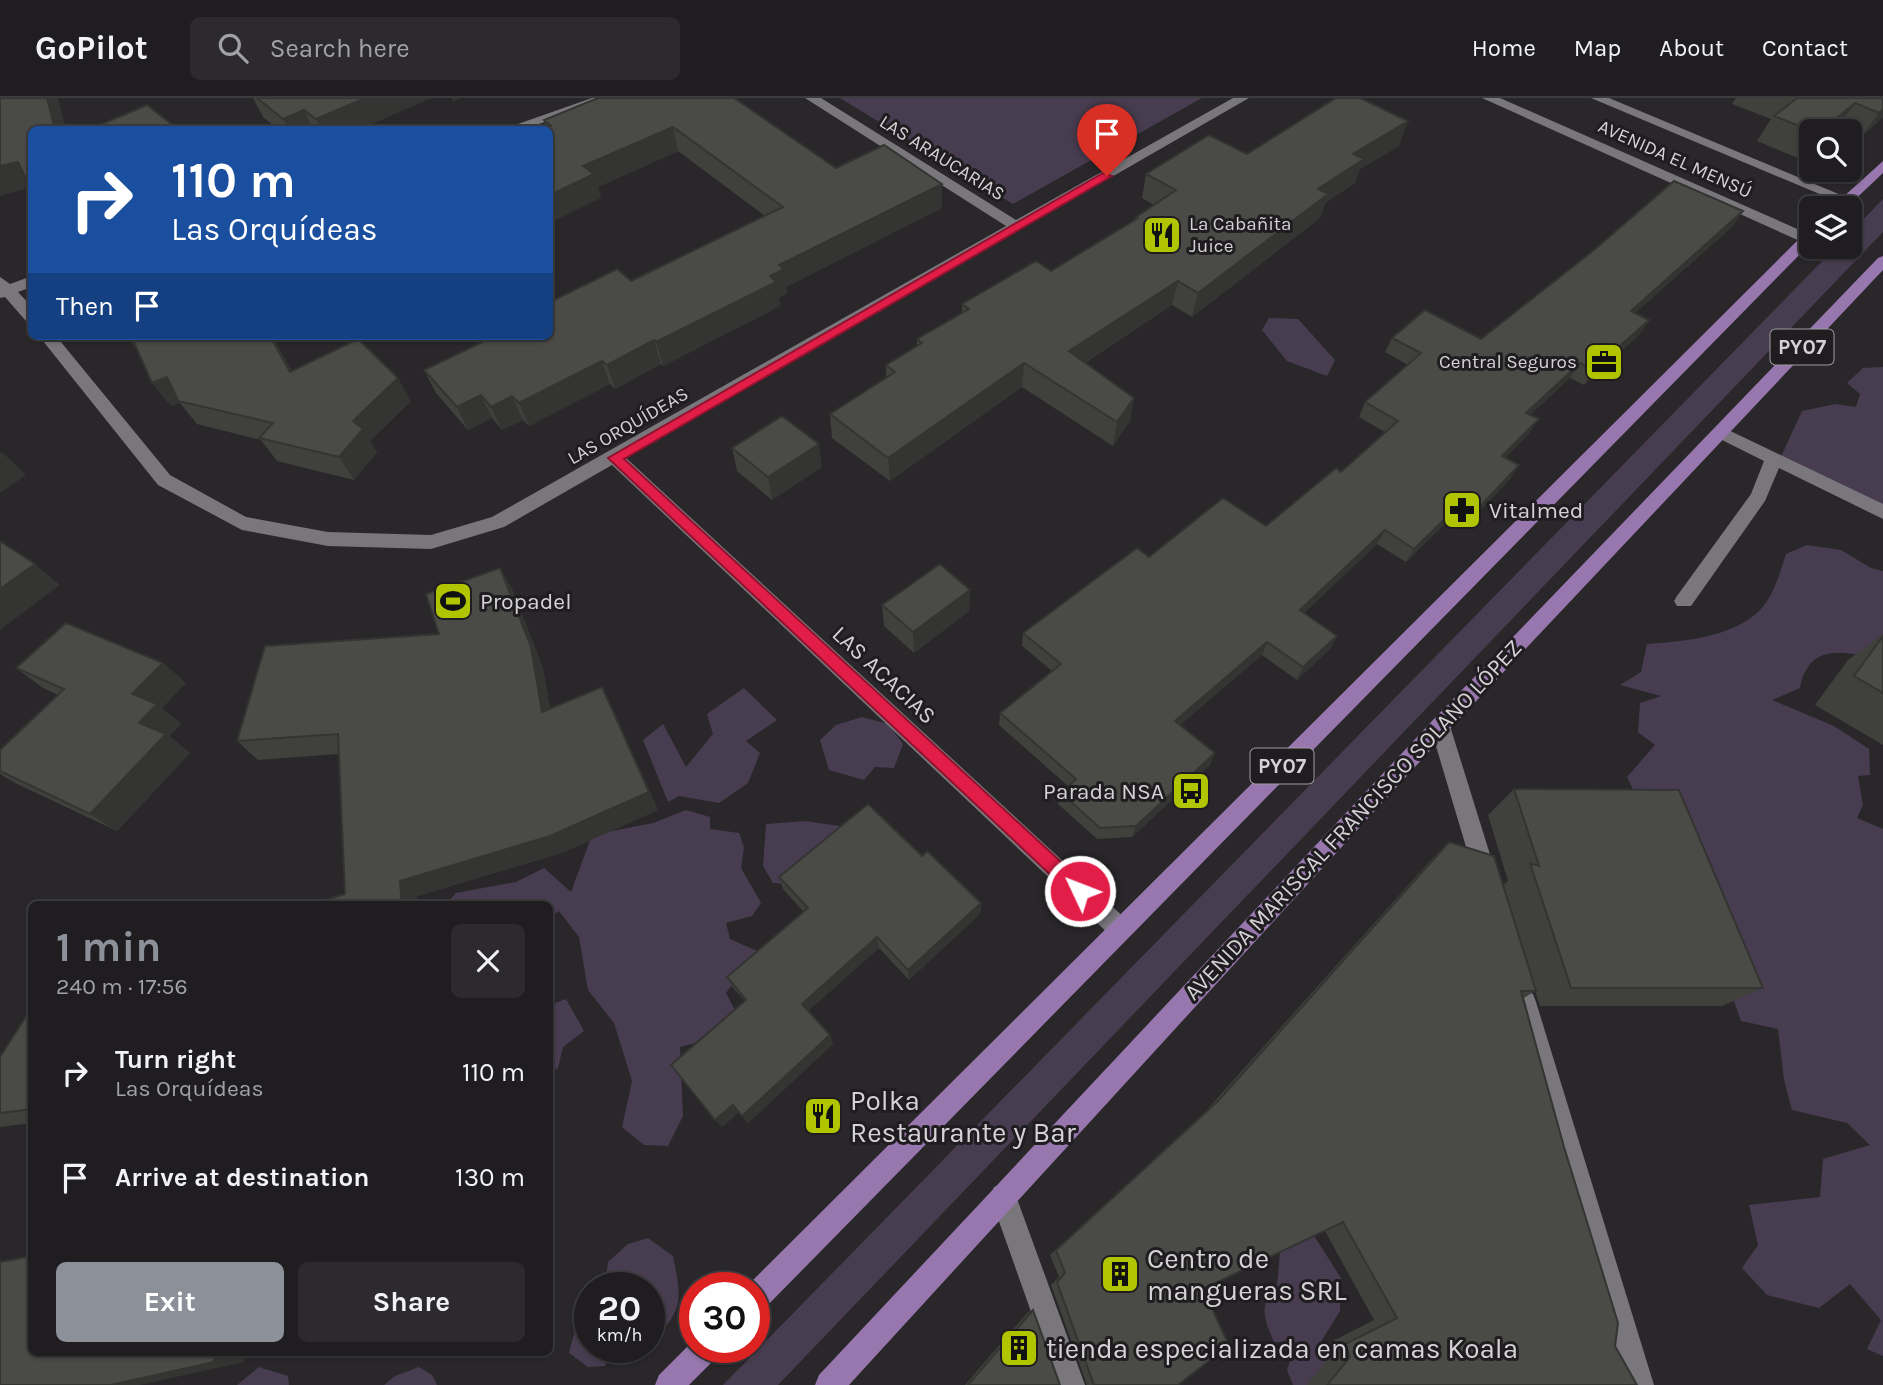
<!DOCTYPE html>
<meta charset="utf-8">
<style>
body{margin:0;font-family:Karla,sans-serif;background:#2c2a2d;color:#f1f3f6;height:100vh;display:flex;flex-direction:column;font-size:26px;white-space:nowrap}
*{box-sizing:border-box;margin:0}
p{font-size:23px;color:#a1a2a5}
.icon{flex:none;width:38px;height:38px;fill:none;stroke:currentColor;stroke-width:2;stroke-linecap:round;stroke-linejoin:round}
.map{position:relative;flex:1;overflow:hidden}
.details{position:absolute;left:28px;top:803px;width:525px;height:455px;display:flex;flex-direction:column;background:#1f1d20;border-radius:10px;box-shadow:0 2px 5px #0004,0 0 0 2px #3c3b3e}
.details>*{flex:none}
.banner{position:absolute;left:28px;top:28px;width:525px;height:214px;border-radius:10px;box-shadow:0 2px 5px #0004,0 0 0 2px #3c3b3e;background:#1a4fa0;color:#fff;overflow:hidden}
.tools{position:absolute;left:1799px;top:21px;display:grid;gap:14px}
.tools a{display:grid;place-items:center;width:63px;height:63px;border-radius:10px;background:#1f1d20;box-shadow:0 2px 5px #0004,0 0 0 2px #3c3b3e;font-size:35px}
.speed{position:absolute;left:574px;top:1174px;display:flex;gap:14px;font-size:35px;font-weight:700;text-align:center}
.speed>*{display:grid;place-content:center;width:91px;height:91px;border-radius:50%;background:#1f1d20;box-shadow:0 2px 5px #0004,0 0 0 2px #3c3b3e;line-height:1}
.speed small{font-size:18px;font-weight:400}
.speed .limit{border:10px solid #d22;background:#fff;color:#111}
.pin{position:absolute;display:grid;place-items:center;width:60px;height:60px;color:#fff;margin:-72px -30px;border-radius:50% 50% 50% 0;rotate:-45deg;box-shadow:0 0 7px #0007}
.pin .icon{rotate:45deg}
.me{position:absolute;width:77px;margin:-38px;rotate:313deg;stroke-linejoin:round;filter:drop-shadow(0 0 5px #0008)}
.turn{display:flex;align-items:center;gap:24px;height:147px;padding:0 28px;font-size:32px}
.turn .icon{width:91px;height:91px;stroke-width:2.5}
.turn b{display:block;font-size:49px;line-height:60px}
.then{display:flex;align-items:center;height:66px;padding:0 28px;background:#0003;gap:14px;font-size:26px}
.round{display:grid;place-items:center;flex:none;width:74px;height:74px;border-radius:10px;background:#2c2a2d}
.head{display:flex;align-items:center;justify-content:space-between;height:119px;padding:0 28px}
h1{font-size:42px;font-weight:700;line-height:52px;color:#8c9099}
.action{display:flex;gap:14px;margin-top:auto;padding:14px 28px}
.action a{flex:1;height:80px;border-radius:10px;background:#8c9099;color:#fff;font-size:28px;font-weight:700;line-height:80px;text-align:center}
.action a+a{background:#2c2a2d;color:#f1f3f6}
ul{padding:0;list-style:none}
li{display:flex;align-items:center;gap:21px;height:105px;padding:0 28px}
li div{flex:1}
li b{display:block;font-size:26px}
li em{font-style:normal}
header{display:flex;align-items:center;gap:42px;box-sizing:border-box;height:98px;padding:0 35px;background:#1f1d20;border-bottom:2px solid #3c3b3e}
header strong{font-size:33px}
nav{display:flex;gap:38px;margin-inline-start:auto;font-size:24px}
.search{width:490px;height:63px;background:#2c2a2d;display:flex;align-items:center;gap:18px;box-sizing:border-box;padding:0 24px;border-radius:10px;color:#a1a2a5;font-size:26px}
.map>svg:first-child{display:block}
.green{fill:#483d50}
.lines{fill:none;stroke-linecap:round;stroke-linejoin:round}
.minor{fill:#79777b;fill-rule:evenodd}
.major{fill:#9777ad;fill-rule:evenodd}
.wall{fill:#40403d}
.shaded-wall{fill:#343432}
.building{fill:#4a4b47;stroke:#343432;stroke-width:2}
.route{fill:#e11d48;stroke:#92132f;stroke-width:2}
.labels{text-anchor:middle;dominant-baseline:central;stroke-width:6;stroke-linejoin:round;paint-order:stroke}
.far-street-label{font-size:19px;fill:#d4d2d5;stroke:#1f1d20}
.far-poi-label{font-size:19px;fill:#d4d2d5;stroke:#1f1d20;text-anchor:start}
.shield{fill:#1f1d20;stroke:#9e9c9f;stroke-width:2}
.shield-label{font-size:21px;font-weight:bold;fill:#d4d2d5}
.poi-label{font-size:23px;fill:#d4d2d5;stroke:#1f1d20;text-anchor:start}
.street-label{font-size:23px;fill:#d4d2d5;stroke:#1f1d20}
.near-poi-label{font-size:28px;fill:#d4d2d5;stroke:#1f1d20;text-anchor:start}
</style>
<header>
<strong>GoPilot</strong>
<div class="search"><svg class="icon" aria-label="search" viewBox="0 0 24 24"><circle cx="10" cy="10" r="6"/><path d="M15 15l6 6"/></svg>Search here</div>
<nav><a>Home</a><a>Map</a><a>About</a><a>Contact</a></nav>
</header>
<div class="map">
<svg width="1883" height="1287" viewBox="0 0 1883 1287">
<rect width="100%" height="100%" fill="#29272a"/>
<path class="green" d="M840,0H1202L1013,106Z
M1883,101V134L778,1287H723L1836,149H1850V135Z
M1269,220L1298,221L1335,262L1327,278L1287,263L1262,232Z
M1883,269V414L1779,363L1802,313L1835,306L1856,309L1860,296L1847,285L1863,270Z
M1807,447L1841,452L1871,470L1883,473V563C1848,554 1809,542 1800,590L1772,602L1834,628L1869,651L1870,677L1858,678L1863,707L1857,720L1883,731V1258L1867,1251L1881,1222L1850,1186L1819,1210L1767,1197L1742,1170L1758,1147L1749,1107L1820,1099L1823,1061L1870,1047L1847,1025L1792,1012L1784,982L1778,931L1741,923L1727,884L1627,679L1655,647L1638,634L1640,605L1661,598L1620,587L1641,574L1647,546C1684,543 1733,540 1761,511C1773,499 1781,472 1786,456Z
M744,590L777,622L746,643L760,655L748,685L719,705L679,698L668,704L643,642L663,626L686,669L713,636L707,616Z
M862,619L888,626L903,646L894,670L875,669L864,682L829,672L820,642L836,627Z
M686,712L710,719V731L739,735L744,749L741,770L761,805L752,818L726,825L730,841L757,853L726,895L736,914L706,942L680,949L683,1018L668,1048L644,1047L622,1029L632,983L614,925L588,892L579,839L559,813L550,819V807H445L456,795L516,784L544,770L571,794L592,737L653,725Z
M805,723L839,728L848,756L804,787L773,785L763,768L766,726Z
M566,901L584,933L563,949L558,970L550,974V907Z
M1311,1133L1341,1180L1340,1213L1319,1247L1338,1287H1293L1287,1272L1296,1244H1274C1264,1221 1258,1207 1277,1188L1281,1143Z
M648,1140L673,1158C682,1202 684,1214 649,1245V1190H605L608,1164L628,1146Z
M579,1217L590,1218V1250H612L605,1268L588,1269L569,1255Z
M259,1269L288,1278L289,1287H237Z
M419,1269L432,1277L437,1287H384L395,1278Z"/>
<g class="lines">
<path class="minor" d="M592,0H612L522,32H501Z
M805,0H821L1016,122L1233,0H1249L625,359L1128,823L1132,831L1128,839L1120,842L1112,839L612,367L504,429L431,451L328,448L242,432L158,387L39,238H56L170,377L246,419L328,434L431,437L492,419L1006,128Z
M1482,0H1500L1811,137V144H1802Z
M1591,0H1609L1853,102L1841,105Z
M32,178V189L18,194L32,209V224L26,223L5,199L0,200V179L10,186Z
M1722,329L1883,406V421L1779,370L1765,403L1691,508H1677L1674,503L1677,498L1751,396L1764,363L1716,339L1713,335Z
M1440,619L1447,622L1450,628L1497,779L1494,786L1486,789L1478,786L1475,779L1430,628L1433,622Z
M1524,892L1533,896L1536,904L1654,1287H1626L1512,904L1515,896Z
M1003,1085L1012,1089L1016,1098L1085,1287H1057L990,1098L994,1089Z"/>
<path class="major" d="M1883,63V75L1846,110H1831Z
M1811,133V145L764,1211L754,1215V1190H745L1806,134Z
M1883,158V172L1447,634L849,1287H815L819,1277L1433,622L1878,160Z
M695,1241V1250H720L716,1260L689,1287H655L659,1277Z"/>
</g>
<path class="wall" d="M253,0H431L358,32H279L263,19Z
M598,0L836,70L942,110L786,189L787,195L779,200L780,208L663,268L661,266L615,291L610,286L529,328L523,322L502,332L492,320L468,332L436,295L424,272L493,239L492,238H550L631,183L765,118L678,53L598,89L601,100L546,30L544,22Z
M1736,0H1883V19L1860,40L1850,36V33H1844L1837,30L1811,33V51L1800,61L1757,43L1771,21L1732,6Z
M1399,48L1360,71L1355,85L1325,105L1320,120L1192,219L1172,207L1085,265L1134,300L1130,323L1113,348L1022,289L890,383L832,340L830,316L886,280V267L917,248V241L962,215V206L1051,173L1135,122L1136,119L1154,107L1142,100L1146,76L1247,56Z
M1733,128L1635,215L1649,222L1639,237L1584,287L1570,280L1530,317L1529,336L1505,360L1519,367L1510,381L1465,429L1451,420L1406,464L1377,446L1304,515L1337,538L1330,551L1297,582L1262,557L1180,627L1210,667L1132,739L1097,741L1058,706L1061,695L1068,688L999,627L1000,615L1052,573L1022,548L1023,535L1149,459L1266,428L1341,374L1385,334L1359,319L1365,304L1408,267L1385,254L1392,240L1481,241Z
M126,238H272L292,273L411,303L370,343L377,354L354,382L277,363L261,342L197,326L180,305L171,308L152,285L136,250Z
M732,350L822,369L772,402L737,373Z
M500,470L512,491L543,570L550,610L602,589L612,609L658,712L562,755L417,798L345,796L339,656L258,662L237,643L439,536Z
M970,492L969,513L914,555L884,528L882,507Z
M1883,536V647L1815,607L1848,562Z
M163,565L186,585L162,610L181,626L169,638L190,655L117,733L15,685L0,676V652L58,597L43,590L16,570Z
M1514,691L1763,890L1722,908H1540L1535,893L1524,900L1615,1248L1637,1287H1306L1330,1259L1325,1247L1374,1222L1325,1133L1203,1191L1178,1287H1087L1051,1187L1059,1179L1050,1157L1205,1014L1429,764L1449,744L1503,787L1508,783L1488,717Z
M922,758L981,805L980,816L909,882L879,850L808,913L830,937L833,946L748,1025L739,1014L722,1029L745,903L732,889L727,879L804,814L783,791L779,779Z
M32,917V1025L0,1029V959Z
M1033,1212L1060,1287H965L1028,1214Z"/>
<path class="shaded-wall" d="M47,0H58L66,32H55Z
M365,0H431L358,32H321L316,21Z
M452,0H461L453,4Z
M1855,5L1837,30L1833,33H1821Z
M1883,11V19L1860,40L1879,15Z
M304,12L314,32H289L283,21Z
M1408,23L1399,48L1360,71L1355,85L1325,105L1320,120L1192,219L1198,195L1318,91L1353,56Z
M673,29L678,53L598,89L601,100L550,125V97L583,68Z
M1811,45V51L1800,61Z
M18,64L32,89L0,98V68Z
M942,86V110L786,189L787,195L779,200L780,208L663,268L656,244L770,178L779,167Z
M1743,113L1733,128L1621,228L1631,213Z
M1178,183L1172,207L1066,277L1069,253Z
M1649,222L1639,237L1584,287L1593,272Z
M126,238H135L143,248L136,251Z
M270,238H272L306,297L290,274Z
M654,242L661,266L615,291L607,267Z
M602,263L610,286L529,328L519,305Z
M1024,265L1022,289L890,383L888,360Z
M1580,265L1570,280L1517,329L1526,315Z
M167,279L180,305L171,308L152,285Z
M398,280L411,303L370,343L377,354L354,382L339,359L353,323Z
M481,297L492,320L468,332L457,309Z
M512,298L523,322L502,332L491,309Z
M1134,300L1130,323L1113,348L1117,324Z
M1539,321L1529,336L1493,372L1502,358Z
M819,346L822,369L772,402L768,379Z
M2,354L26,377L0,395V355Z
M1519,367L1510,381L1465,429L1474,415Z
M1460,406L1451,420L1406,464L1414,451Z
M1385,432L1377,446L1294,525L1300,512Z
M35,466L60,487L0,532V491Z
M500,470L512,491L543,570L554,633L542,614Z
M970,492L969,513L914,555L913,534Z
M1337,538L1330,551L1297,582L1303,569Z
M1267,544L1262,557L1171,635L1175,623Z
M163,565L186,585L162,610L181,626L169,638L190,655L117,733L90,716L132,596Z
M602,589L612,609L658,712L562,755L417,798L418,807H402L400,783Z
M1215,655L1210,667L1132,739L1136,728Z
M981,805L980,816L909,882L908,872Z
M877,839L879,850L806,915L802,906Z
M830,937L833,946L748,1025L742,1018Z
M733,1007L739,1014L722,1029L715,1022Z
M215,1255H245L244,1264L140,1287H111Z"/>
<path class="building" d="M0,0H47L55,32H32V93L18,64L0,68Z
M257,0H365L316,21L304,12L283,21Z
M598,0H734L836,70L884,47L942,86L779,167L784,171L770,178L776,184L656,244L654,242L607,267L602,263L519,305L512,298L491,309L481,297L457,309L424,272L495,238H550V204L617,171L631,183L783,109L673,29L583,68L594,76L550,97V32H542L551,28L544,22Z
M1336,0H1360L1408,23L1353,56L1364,61L1318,91L1328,96L1198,195L1178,183L1069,253L1134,300L1117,324L1024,265L888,360L830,316L895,274L886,267L922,245L917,241L969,211L962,206L1036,163L1051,173L1138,120L1136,119L1176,92L1146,76L1209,37L1247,56Z
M1797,0H1883V11L1879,15L1855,5L1821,33H1812L1774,18Z
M147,7L179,32H88Z
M1674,83L1743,113L1631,213L1649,222L1593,272L1580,265L1526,315L1539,321L1502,358L1519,367L1474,415L1460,406L1414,451L1385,432L1300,512L1337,538L1303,569L1267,544L1175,623L1215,655L1136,728L1100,730L1061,695L1076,681L1000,615L1061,566L1023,535L1137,450L1149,459L1223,400L1266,428L1336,370L1341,374L1398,323L1365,304L1421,255L1392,240L1425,212L1481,241L1594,152Z
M131,238H270L290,274L358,241L398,280L353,323L363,331L339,359L259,340L273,325L178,303L167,279L152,285Z
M782,318L819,346L768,379L732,350Z
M0,443L35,466L0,491Z
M940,466L970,492L913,534L882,507Z
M500,470L531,549L542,614L602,589L649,694L550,738L400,783L402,807H310L345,796L338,636L237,643L265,548L439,536L426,496Z
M66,525L163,565L132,596L157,606L139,625L166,636L90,716L0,673V652L64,591L16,570Z
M1883,538V595L1854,578Z
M1514,691L1679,692L1763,890H1571L1530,765L1539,768Z
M868,706L922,758L927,753L981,805L908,872L877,839L802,906L830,937L742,1018L733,1007L715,1022L671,967L746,902L727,879L808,810L779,779Z
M1449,744L1494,758L1536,893H1521L1564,1049L1618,1225L1615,1248L1637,1287H1327L1350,1259L1345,1246L1397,1220L1343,1124L1203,1191L1229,1247L1178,1287H1094L1057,1184L1065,1175L1056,1152L1218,1003Z
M27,917H32V1011L0,1015V959Z
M32,1158V1255H215L214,1264L111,1287H0V1164Z
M1033,1212L1060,1287H968Z"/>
<path class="route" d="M1103,75L1112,78L624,361L1086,787L1089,793L1080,801L1074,799L608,360Z"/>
<defs>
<symbol id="restaurant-square" viewBox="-11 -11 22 22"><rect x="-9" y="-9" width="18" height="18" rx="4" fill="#b0c500" stroke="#1f1d20"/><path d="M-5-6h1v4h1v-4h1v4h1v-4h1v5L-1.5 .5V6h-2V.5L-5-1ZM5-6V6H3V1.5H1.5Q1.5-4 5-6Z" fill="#111"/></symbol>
<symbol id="office-square" viewBox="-11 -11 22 22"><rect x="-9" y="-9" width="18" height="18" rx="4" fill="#b0c500" stroke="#1f1d20"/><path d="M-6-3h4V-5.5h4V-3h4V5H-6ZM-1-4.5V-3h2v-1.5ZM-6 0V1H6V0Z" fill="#111"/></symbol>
<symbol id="pharmacy-square" viewBox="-11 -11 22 22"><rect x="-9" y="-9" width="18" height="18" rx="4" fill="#b0c500" stroke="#1f1d20"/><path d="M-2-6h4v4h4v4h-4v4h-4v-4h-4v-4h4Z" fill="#111"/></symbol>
<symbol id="stadium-square" viewBox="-11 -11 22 22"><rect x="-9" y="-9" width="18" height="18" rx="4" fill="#b0c500" stroke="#1f1d20"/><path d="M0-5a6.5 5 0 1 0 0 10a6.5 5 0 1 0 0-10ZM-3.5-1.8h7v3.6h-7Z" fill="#111"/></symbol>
<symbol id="bus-square" viewBox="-11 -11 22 22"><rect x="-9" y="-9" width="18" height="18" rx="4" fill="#b0c500" stroke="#1f1d20"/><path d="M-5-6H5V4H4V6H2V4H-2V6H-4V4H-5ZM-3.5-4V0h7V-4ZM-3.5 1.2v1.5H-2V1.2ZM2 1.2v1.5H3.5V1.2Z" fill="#111"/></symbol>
<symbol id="building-square" viewBox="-11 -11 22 22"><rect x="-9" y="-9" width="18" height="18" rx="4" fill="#b0c500" stroke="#1f1d20"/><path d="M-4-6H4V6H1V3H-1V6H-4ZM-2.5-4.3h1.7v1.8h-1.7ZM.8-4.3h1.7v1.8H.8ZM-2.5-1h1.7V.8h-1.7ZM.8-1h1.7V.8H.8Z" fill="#111"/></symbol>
</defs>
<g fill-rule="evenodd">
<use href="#restaurant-square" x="1140" y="115" width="44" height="44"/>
<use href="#office-square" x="1582" y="242" width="44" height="44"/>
<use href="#pharmacy-square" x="1440" y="390" width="44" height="44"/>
<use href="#stadium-square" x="431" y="481" width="44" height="44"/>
<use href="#bus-square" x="1169" y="671" width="44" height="44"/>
<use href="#restaurant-square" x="801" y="996" width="44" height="44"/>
<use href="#building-square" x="1098" y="1154" width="44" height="44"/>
<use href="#building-square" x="997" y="1228" width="44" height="44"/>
</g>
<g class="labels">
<g class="far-street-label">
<text transform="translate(942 60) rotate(32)">LAS ARAUCARIAS</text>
<text transform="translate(1675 61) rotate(24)">AVENIDA EL MENSÚ</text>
<text transform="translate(628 328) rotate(-30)">LAS ORQUÍDEAS</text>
</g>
<g class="far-poi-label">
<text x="1189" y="126">La Cabañita<tspan x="1189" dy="22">Juice</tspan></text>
<text x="1577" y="264" text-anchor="end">Central Seguros</text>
</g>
<g class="shield">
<rect x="1770.5" y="231.5" width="63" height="35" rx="5"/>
<rect x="1250.5" y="650.5" width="63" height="35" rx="5"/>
</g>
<g class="shield-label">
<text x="1802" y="249">PY07</text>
<text x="1282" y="668">PY07</text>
</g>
<g class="poi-label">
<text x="1489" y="412">Vitalmed</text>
<text x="480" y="503">Propadel</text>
<text x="1164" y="693" text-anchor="end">Parada NSA</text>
</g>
<g class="street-label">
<text transform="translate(884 577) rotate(43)">LAS ACACIAS</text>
<text transform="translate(1353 722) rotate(-47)">AVENIDA MARISCAL FRANCISCO SOLANO LÓPEZ</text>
</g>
<g class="near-poi-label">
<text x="850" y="1002">Polka<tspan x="850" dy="32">Restaurante y Bar</tspan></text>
<text x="1147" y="1160">Centro de<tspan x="1147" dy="32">mangueras SRL</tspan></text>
<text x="1046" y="1250">tienda especializada en camas Koala</text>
</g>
</g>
</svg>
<div class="tools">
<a><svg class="icon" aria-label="search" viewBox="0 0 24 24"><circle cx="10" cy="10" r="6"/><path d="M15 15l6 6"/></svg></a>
<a><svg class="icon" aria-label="layers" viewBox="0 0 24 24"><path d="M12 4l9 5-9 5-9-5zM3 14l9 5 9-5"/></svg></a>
</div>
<div class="speed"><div>20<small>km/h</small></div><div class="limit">30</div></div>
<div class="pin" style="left:1107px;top:78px;background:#d93025"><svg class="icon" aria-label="arrive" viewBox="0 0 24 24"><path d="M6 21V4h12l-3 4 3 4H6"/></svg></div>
<svg class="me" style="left:1080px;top:793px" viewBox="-20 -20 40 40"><circle r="17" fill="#e11d48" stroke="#fff" stroke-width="3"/><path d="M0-11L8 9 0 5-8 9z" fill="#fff"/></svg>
<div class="banner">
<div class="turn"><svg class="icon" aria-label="right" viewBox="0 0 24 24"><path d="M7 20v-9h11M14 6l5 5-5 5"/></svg><div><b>110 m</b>Las Orquídeas</div></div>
<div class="then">Then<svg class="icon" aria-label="arrive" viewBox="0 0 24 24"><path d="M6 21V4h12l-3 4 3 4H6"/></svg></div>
</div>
<section class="details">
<div class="head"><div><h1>1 min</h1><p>240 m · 17:56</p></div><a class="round"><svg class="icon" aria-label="close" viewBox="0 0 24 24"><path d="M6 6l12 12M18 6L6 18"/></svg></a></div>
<ul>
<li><svg class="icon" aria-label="right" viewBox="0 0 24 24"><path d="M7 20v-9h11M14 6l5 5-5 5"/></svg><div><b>Turn right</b><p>Las Orquídeas</p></div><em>110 m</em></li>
<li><svg class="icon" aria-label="arrive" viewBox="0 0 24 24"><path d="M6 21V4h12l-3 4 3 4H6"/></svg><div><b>Arrive at destination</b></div><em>130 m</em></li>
</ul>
<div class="action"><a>Exit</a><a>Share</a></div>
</section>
</div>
